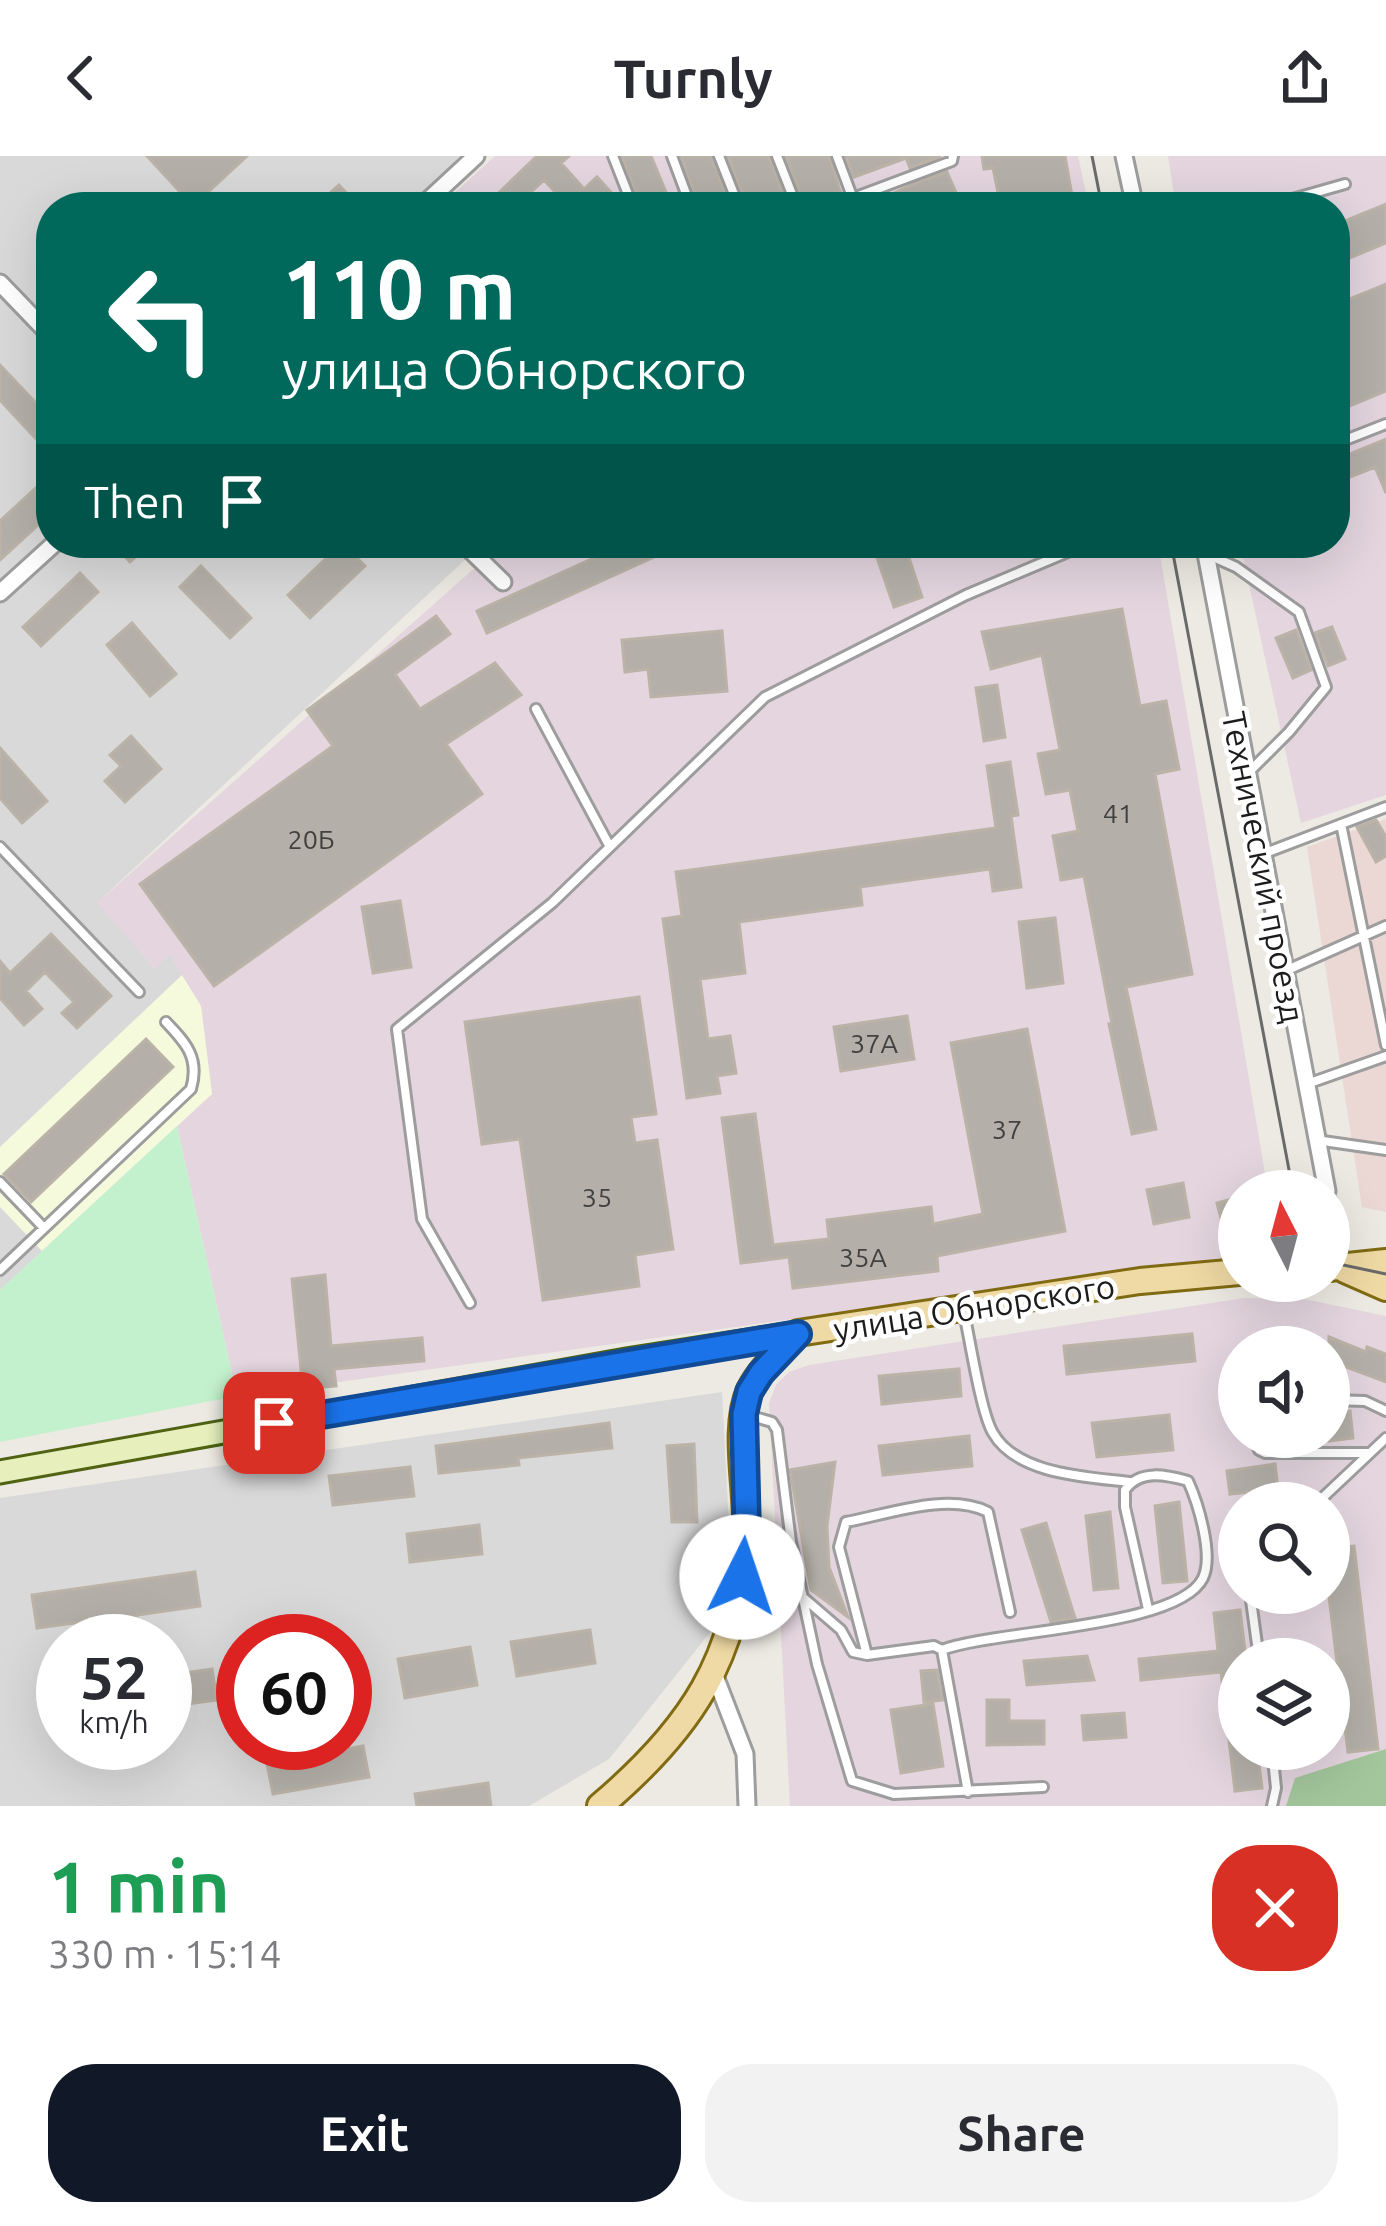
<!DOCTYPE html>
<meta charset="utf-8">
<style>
body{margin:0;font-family:Ubuntu,sans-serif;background:#f2f2f3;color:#2b2b33;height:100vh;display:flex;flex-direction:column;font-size:45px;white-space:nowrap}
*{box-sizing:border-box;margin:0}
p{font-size:39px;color:#7c7c81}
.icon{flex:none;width:66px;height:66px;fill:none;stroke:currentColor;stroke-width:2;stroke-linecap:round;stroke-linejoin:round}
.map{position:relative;height:1650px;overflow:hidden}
.side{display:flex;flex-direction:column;background:#fff;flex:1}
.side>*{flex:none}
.banner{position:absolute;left:36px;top:36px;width:1314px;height:366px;border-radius:48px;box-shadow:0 12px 48px #0002;background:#00695c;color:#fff;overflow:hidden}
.needle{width:78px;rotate:354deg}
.tools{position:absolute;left:1218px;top:1014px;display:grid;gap:24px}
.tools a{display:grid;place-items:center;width:132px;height:132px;border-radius:50%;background:#fff;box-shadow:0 12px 48px #0002;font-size:60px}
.speed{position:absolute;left:36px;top:1458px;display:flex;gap:24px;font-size:60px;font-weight:700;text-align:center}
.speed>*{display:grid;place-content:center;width:156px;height:156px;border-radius:50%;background:#fff;box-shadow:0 12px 48px #0002;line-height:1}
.speed small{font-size:30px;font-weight:400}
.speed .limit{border:18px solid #d22;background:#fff;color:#111}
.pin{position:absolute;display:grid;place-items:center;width:102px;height:102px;color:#fff;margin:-51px;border-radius:24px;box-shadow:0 6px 18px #0006}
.me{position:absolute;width:132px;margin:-66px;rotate:4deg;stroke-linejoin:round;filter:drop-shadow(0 0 9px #0008)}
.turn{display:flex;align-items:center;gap:42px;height:252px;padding:0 48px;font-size:54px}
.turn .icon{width:156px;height:156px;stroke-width:2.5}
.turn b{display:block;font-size:84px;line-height:102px}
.then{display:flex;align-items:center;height:114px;padding:0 48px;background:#0003;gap:24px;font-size:45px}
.round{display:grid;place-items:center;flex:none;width:126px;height:126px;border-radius:48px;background:#f2f2f3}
.summary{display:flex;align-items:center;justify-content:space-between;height:204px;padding:0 48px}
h1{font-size:72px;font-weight:700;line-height:90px;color:#1e9e55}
.button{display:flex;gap:24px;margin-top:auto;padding:24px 48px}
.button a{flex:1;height:138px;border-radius:48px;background:#111827;color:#fff;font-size:48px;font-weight:700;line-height:138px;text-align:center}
.button a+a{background:#f2f2f3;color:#2b2b33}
header{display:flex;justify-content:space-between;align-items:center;height:156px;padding:0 48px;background:#fff;font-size:54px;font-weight:700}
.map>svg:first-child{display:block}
.residential{fill:#d9d9d9;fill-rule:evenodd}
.commercial{fill:#ebd7d3}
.industrial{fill:#e4d5df;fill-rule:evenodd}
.education{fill:#f6fadd}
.forest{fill:#a3c69c}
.park{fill:#c4f1cd}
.building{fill:#b4b0a9;stroke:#bbb3a7;stroke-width:3}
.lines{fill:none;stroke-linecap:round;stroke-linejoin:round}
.service-casing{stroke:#9d9d9d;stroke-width:14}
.minor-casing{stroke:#9d9d9d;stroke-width:21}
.secondary-casing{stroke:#4f6312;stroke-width:27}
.primary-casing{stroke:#816b12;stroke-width:30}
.service{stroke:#fff;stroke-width:8}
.minor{stroke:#fff;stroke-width:15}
.secondary{stroke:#e7f0bc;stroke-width:21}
.primary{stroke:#efd9a4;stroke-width:24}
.tram{stroke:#6a6a6a;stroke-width:3}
.route-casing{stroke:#114b97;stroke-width:30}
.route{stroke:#1a73e8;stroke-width:21}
.labels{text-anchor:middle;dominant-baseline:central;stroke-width:9;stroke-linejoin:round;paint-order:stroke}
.number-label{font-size:27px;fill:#42413f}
.street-label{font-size:33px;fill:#1c1c1c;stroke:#fff}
</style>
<header><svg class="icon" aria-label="back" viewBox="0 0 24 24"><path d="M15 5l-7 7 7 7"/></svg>Turnly<svg class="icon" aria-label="share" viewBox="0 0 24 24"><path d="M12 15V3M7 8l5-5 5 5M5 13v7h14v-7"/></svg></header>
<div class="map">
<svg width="1386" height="1650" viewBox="0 0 1386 1650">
<rect width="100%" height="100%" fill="#eceae2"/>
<path class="residential" d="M0,0H472L414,51H51V387H483L98,746L154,812L170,798L201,850L212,938L0,1134Z
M722,1236L729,1371L712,1474L609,1603L529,1650H0V1342ZM63,1485H165V1587H63ZM243,1485H345V1587H243Z"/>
<path class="commercial" d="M1386,663V1056L1362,1051L1307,691Z"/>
<path class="industrial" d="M495,0H1078L1089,51H439Z
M1168,0H1386V639L1301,667L1240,387H1335V51H1176Z
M492,387H1158L1268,1035H1239V1101L237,1240L177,970L212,938L201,851L170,799L155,813L97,747L496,393Z
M1244,1142L1304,1143L1386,1160V1650H790L769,1247L776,1229L789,1216L809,1209ZM1239,1191H1329V1281H1239ZM1239,1347H1329V1437H1239ZM1239,1503H1329V1593H1239Z"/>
<path class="education" d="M182,819L201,850L212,938L42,1095L0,1051V991Z"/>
<path class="forest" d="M1386,1593V1650H1286L1295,1622Z"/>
<path class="park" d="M177,970L237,1240L0,1286V1134Z"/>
<path class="building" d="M147,0H247L193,50Z
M537,0H569L561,7L584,33L597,21L616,42L606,51H569L544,24L515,51H484Z
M622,0H651L672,51H641Z
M681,0H711L730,51H699Z
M728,0H769L788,51H747Z
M786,0H829L845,51H805Z
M846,0H941L910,12L906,2L854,21Z
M982,0H1065L1074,51H1001L993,12L984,13Z
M947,16L961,48L864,51L916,27Z
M339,29L359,51H314Z
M1386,48V87L1335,108V69Z
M1386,128V235L1335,256V149Z
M0,209L51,263V299L0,244Z
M1386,283V337L1375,311L1335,327V304Z
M51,318V357L0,404V365Z
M112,387H151L130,406Z
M342,387L365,410L310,462L288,439Z
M627,387H685L487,477L477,455Z
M872,387H904L922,441L894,451Z
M201,410L251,462L230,482L180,431Z
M80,417L98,436L41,490L23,471Z
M1122,453L1140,550L1166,545L1179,613L1155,618L1192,818L1126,831L1156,973L1132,978L1109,868H1112L1084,720L1061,724L1053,680L1078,675L1070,634L1046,638L1038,598L1060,594L1042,499L991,513L982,476Z
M436,460L450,478L395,518L420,553L495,507L521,539L446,588L482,638L214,830L140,728L333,590L307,554Z
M132,467L176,518L150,540L107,489Z
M1332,471L1345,503L1328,510L1315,477Z
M1296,474L1311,514L1293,522L1276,482Z
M722,475L727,535L651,541L648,513L625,516L622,484Z
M997,529L1005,581L984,585L976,532Z
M131,580L161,613L125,646L105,625L121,610L110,599Z
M0,592L47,645L22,667L0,642Z
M1010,606L1018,659L1011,660L1021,731L993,735L990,713L860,731L862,749L739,766L745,817L700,823L708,883L730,880L736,917L717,920L720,937L687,942L663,763L682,760L676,716L996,672L987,610Z
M1376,664L1386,681V700L1376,706L1357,671Z
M400,745L411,811L373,817L362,751Z
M1055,762L1063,827L1027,832L1019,766Z
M51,778L111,840L77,872L62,857L74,846L45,816L26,835L42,853L24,869L0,842V805L10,817Z
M639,841L656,958L631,961L635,987L657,984L673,1093L635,1099L639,1130L543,1144L520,983L482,988L465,866Z
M907,860L914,903L841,915L834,871Z
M1027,873L1065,1075L937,1100L938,1115L793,1132L789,1101L741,1107L722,962L755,958L773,1089L829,1083L827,1064L931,1051L933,1068L983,1058L951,887Z
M146,883L173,911L31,1046L4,1018Z
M1183,1027L1189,1061L1154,1068L1147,1034Z
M1239,1041V1079L1226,1082L1217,1047Z
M325,1119L331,1190L422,1182L424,1205L334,1213L336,1230L303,1233L292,1123Z
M1192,1178L1195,1205L1067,1218L1064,1190Z
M1329,1181L1366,1196L1367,1191L1386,1198V1226L1341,1209L1339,1216L1329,1212Z
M959,1213L961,1240L882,1248L879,1220Z
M1350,1255L1353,1282L1329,1285V1257Z
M1169,1259L1173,1294L1097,1301L1092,1267Z
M609,1267L612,1292L518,1302L519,1309L439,1317L436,1290Z
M969,1280L972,1310L883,1319L879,1290Z
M694,1288L697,1366H672L667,1290Z
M835,1306L827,1370L829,1411L848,1461L811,1434L790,1314Z
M1275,1308L1278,1333L1230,1338L1227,1315Z
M410,1311L414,1340L333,1349L329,1320Z
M1179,1346L1187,1425L1163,1427L1155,1350Z
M1110,1356L1118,1432L1094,1434L1086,1360Z
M1046,1367L1065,1430L1075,1462L1051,1466L1022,1374Z
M479,1369L482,1398L410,1406L407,1378Z
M1354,1390L1378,1593L1348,1596L1329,1441V1392Z
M195,1416L200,1450L137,1459L141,1485H106L103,1463L37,1472L32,1439Z
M1240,1454L1246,1503H1239V1593H1257L1262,1632L1235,1635L1221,1516L1141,1524L1139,1503L1218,1495L1214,1457Z
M590,1474L595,1507L517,1520L511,1486Z
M470,1491L477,1529L405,1542L398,1503Z
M1087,1500L1094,1524L1027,1529L1024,1505Z
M212,1513L217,1544L165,1551V1520Z
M937,1514L943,1544L924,1546L921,1515Z
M987,1544H1009V1565H1044V1588L987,1589Z
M933,1548L943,1610L901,1617L891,1554Z
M1124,1557L1126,1581L1084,1584L1082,1560Z
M363,1590L369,1621L273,1638L267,1608Z
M488,1627L491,1650H417L415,1638Z"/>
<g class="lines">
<defs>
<path id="service" d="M613,0L633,51
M672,0L691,51
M719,0L739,51
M777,0L797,51
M837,0L856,51
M853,42L952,5L953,0
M1264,51L1345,28
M1335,288L1386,268
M1209,399L1236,411L1299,456L1326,531L1289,576L1248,617
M536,553L610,691
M1341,668L1386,889
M0,691L139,836
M1263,698L1386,651
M1285,815L1386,770
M1307,928L1386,900
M1316,984L1386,994
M0,1026L44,1072
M0,1114L191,933C200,902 186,887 166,866
M470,1147L422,1063L397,873L552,747L765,541L966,439L1089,387
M964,1157C970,1184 981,1257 993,1277C1017,1319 1088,1321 1130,1326
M1329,1244L1365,1245L1386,1255
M751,1260L772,1266L777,1274L791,1386
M1253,1281L1259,1294L1265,1297H1369
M1317,1347L1386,1282
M748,1379L791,1386L817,1508L852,1625L894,1638L1043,1631
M1250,1437L1259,1503
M805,1443L841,1474L853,1496L867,1499L934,1490L942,1494L968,1636
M942,1494C993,1474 1179,1472 1203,1422C1214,1399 1198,1347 1188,1325C1166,1319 1140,1313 1125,1334V1351L1148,1453
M867,1499L839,1391L846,1366C889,1358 948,1336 988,1356L1010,1456
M1272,1593L1276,1632L1272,1650"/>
<path id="minor" d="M1124,0L1135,51
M421,51L476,0
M0,127L51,180
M463,387L503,426
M1204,387L1327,1035
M0,437L55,387
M1329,1047L1342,1113
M713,1515L745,1598L747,1650"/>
<path id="secondary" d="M0,1316L626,1204L798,1177"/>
<path id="primary" d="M1329,1112L1386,1106
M1345,1114L1386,1132
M600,1650C691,1573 737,1503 746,1382C749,1339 732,1273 750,1234C761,1212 781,1195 798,1177L1140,1125L1239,1116"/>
</defs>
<use href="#service" class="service-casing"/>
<use href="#minor" class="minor-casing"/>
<use href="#secondary" class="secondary-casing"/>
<use href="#primary" class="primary-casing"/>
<use href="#service" class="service"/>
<use href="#minor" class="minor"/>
<use href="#secondary" class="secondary"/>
<use href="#primary" class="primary"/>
<path class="tram" d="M1092,0L1102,51
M1171,387L1293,1035
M1329,1106L1386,1118"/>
</g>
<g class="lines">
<defs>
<path id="route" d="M274,1267L798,1178L761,1217L749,1236L744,1258L747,1378L742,1421"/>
</defs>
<use href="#route" class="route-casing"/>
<use href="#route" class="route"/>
</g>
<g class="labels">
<g class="number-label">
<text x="1118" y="657">41</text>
<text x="311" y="683">20Б</text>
<text x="874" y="887">37А</text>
<text x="1007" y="973">37</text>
<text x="597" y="1041">35</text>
<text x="863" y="1101">35А</text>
</g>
<g class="street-label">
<text transform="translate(1264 711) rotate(79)">Технический проезд</text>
<text transform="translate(974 1151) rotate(-9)">улица Обнорского</text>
</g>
</g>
</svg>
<div class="tools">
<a><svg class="needle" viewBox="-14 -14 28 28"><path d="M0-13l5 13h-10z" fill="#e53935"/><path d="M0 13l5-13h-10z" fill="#7c7c81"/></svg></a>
<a><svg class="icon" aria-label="sound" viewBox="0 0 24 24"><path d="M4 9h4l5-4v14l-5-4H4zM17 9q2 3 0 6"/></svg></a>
<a><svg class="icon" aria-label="search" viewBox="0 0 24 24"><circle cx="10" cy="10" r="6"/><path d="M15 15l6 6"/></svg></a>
<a><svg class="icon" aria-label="layers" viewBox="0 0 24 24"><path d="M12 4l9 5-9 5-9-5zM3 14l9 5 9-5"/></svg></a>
</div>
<div class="speed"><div>52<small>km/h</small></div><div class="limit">60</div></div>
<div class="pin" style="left:274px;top:1267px;background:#d93025"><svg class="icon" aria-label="arrive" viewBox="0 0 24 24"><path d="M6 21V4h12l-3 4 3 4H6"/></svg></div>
<svg class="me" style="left:742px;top:1421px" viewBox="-20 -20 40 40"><circle r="19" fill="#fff"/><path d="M0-13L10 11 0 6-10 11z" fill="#1a73e8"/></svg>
<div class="banner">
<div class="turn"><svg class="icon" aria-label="left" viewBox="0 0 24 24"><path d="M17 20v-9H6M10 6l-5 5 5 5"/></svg><div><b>110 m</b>улица Обнорского</div></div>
<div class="then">Then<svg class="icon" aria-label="arrive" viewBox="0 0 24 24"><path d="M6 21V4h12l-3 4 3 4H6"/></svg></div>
</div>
</div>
<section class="side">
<div class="summary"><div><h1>1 min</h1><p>330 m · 15:14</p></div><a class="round" style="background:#d93025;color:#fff"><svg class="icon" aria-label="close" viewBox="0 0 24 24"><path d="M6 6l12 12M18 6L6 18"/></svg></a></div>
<div class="button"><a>Exit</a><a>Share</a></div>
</section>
